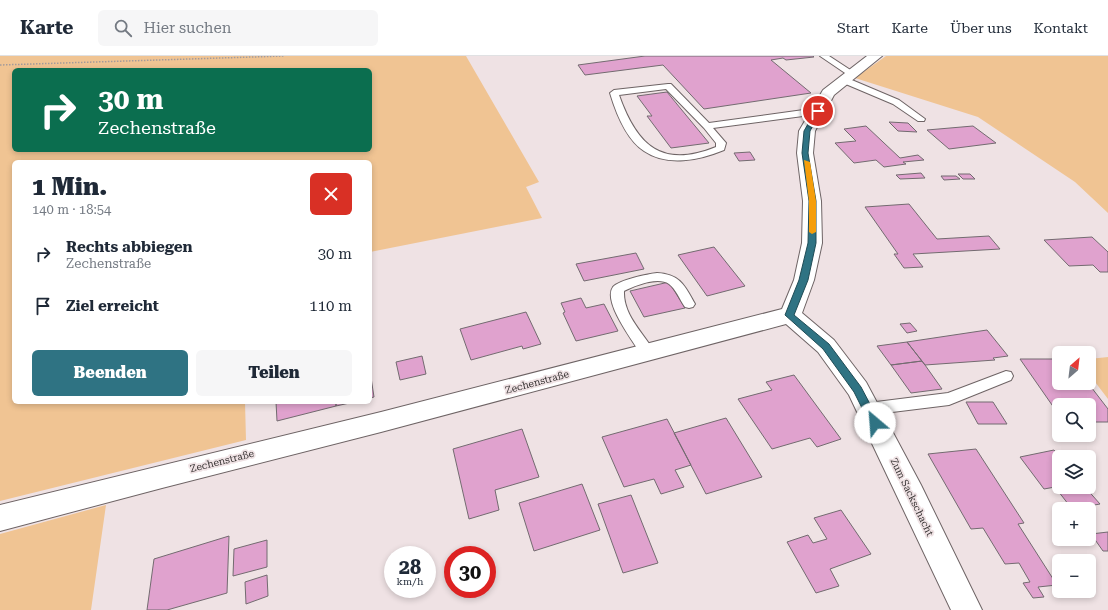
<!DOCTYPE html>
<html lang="de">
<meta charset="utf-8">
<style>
body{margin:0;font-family:"Roboto Serif",serif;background:#f6f6f7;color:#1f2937;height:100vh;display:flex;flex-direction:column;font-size:15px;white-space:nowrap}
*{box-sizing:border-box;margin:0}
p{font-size:13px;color:#747a83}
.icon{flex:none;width:22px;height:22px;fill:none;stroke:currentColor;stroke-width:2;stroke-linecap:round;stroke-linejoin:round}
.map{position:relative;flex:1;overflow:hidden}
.side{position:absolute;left:12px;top:104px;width:360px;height:244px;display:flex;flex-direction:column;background:#fff;border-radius:6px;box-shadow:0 2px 6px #0003}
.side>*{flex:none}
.guide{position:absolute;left:12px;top:12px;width:360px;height:84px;border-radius:6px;box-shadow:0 2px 6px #0003;background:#0b6e4f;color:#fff;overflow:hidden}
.needle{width:26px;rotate:28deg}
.buttons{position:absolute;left:1052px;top:290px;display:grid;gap:8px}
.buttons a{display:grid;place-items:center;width:44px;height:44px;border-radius:6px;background:#fff;box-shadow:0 2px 6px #0003;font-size:20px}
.speed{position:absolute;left:384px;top:490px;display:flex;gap:8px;font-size:20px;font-weight:700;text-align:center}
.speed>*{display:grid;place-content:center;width:52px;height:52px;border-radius:50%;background:#fff;box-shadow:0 2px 6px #0003;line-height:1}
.speed small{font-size:10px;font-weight:400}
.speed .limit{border:6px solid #d22;background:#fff;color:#111}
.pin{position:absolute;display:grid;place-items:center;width:34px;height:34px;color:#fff;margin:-17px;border:2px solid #fff;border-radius:50%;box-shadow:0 1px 4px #0007}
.me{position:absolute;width:44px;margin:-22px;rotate:333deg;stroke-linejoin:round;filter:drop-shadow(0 0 3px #0008)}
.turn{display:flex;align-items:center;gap:14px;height:84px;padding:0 20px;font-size:18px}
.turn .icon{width:52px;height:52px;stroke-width:2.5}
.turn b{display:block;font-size:28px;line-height:34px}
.round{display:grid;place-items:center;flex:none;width:42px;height:42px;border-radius:6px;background:#f6f6f7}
.head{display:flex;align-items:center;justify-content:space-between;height:68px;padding:0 20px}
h1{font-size:24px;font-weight:800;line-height:30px}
.button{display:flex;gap:8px;margin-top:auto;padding:8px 20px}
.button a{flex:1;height:46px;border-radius:6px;background:#2f7383;color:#fff;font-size:16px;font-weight:800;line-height:46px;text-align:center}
.button a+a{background:#f6f6f7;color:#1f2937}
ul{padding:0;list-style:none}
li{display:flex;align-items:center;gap:12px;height:52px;padding:0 20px}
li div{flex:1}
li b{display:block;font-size:15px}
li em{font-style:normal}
header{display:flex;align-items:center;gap:24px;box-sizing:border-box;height:56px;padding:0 20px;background:#fff;border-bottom:1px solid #e0e1e3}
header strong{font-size:19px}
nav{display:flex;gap:22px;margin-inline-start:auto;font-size:14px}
.search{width:280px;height:36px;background:#f6f6f7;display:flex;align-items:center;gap:10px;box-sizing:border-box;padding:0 14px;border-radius:6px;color:#747a83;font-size:15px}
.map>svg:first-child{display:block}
.green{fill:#f0c493;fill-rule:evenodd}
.building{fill:#e0a2ce;stroke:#736b70}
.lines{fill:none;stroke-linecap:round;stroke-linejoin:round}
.lane-casing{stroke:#6e6465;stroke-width:2}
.street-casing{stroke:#6e6465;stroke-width:2}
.path{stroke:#a39a9b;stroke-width:1.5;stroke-dasharray:1.5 1.5;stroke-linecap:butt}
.lane{fill:#fff;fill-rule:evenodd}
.street{fill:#fff;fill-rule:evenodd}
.route{fill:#2f7383;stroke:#1f4b55}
.slow{fill:#f59e0b}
.labels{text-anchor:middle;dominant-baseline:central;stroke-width:3.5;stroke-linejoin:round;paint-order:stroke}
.street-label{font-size:10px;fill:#3a3636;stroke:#efe2e4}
</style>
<header>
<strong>Karte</strong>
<div class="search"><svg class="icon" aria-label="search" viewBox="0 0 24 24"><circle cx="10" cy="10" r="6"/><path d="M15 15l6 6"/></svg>Hier suchen</div>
<nav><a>Start</a><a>Karte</a><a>Über uns</a><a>Kontakt</a></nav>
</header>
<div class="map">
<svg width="1108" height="554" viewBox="0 0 1108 554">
<rect width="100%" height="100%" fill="#efe2e4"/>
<path class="green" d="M0,0H466L539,126L526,131L542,162L370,196V106H14V346H245L246,384L0,445ZM14,14H370V94H14Z
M886,0H1108V157L1075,126L978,61L855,22Z
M1108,301V343L1089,318V303Z
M106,449L91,554H0V478Z"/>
<path class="building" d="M645,0H813L814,1L786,4L783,2L771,4L811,37L704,53L663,9L585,19L578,9Z
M667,36L709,87L671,92L647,60H652L637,40Z
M889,66L908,67L917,76L898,75Z
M866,70L900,102L918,99L924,104L903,106L906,108L884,111L876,104L854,107L835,87L856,85L844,73Z
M973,70L996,87L949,93L927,74Z
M750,96L755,104L739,105L734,97Z
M921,117L925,122L900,123L896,119Z
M958,118H970L975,123H963Z
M941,120H956L960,123L944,124Z
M909,148L937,183L989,180L1000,193L913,198L923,211L904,212L894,198H898L865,151Z
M1092,181L1108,196V216H1100L1093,209L1069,210L1044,184Z
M714,191L745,230L707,240L678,199Z
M636,197L644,213L584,225L576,208Z
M669,226L685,252L644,261L630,235Z
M581,242L586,252L604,248L618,275L576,285L563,257L565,256L561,247Z
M526,256L541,288L523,293L522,290L471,304L460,273Z
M910,267L917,275L907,277L900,268Z
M987,274L1008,300L993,302L995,304L925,309L907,286Z
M907,286L922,305L891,309L877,290Z
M422,300L426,318L400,324L396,306Z
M1020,303H1059V327H1088L1108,353V366H1089V349H1059V359Z
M922,305L925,309L942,333L911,337L891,309Z
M370,315L374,341L370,342Z
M794,319L841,383L817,391L810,382L772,393L738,343L772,334L766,326Z
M276,346H336V350L277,365Z
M336,346H354L336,350Z
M966,346H993L1007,368H978Z
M726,362L762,421L706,438L674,377Z
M667,363L691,409L675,414L684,431L661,438L654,423L624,431L602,381Z
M522,373L539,421L495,434L499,454L469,463L453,393Z
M976,393L1024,467L1018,468L1057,529L1038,531L1044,541L1033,542L1023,527L1030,526L1019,507L1005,508L983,472L971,473L928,398Z
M1054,394L1060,401L1059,431H1085L1100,448L1072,453L1055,431L1044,433L1020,401Z
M582,428L600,474L534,495L519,447Z
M631,439L658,507L623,517L598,448Z
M841,454L871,498L830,513L839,530L816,537L787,486L808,479L813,487L827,483L814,462Z
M1108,476V495H1103L1091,478Z
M229,480L227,537L167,554H147L154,503Z
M267,484V511L233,520L234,493Z
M267,519L268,540L246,548L245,526Z"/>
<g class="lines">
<defs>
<path id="lane" d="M820,0H829L855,17L851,19H848Z
M841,22H847L899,44L925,63L924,65H918L893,48L841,26Z
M668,28H671L709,67L818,52L822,55L818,58L713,72L726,87L724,94C700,104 667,111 644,95C626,83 616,57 610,37L614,34ZM666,33L704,72L716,87V91C662,113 637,90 619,39Z
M657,217C680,218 685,230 695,248L693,251L689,252L685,251C680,244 676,233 669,228C658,220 634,230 624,235C623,260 644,277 655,297L653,301L648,302L643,301C635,288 602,246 613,231C619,224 648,218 657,217Z
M1006,315L1011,316L1013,320L1011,324L949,349L868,359L863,357L861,353L863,349L868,347L948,337Z"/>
<path id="street" d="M867,0H882L834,39L815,75L813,97L821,145L822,187L814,224L802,257L834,284L866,326L921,429L982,554H951L849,339L818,296L786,268L381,376L162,432L0,475V449L381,356L782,253L794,224L802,187L803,145L797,97L799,75L823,34Z"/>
</defs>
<use href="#lane" class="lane-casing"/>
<use href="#street" class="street-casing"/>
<path class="path" d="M0,9L284,0"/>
<use href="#lane" class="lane"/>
<use href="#street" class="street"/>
</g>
<path class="route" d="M816,54L821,55L810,75L808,97L816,145V187L808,224L794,259L829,288L861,331L880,367L879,370L875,372L871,370L854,336L823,293L785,259L799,224L808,187L809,145L802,97L804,75Z"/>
<path class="slow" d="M804,104L810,106L816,145V176L812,178L809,176V145Z"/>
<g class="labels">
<g class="street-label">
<text transform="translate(537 326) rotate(-15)">Zechenstraße</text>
<text transform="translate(222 405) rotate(-14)">Zechenstraße</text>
<text transform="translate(912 441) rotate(64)">Zum Sackschacht</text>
</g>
</g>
</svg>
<div class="buttons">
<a><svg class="needle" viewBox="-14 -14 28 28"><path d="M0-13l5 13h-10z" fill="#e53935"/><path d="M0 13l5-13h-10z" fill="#747a83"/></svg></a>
<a><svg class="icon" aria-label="search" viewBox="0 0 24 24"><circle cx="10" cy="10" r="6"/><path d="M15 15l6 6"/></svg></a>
<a><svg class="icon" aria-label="layers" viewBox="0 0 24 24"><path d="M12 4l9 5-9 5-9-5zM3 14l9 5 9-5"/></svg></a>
<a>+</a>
<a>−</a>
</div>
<div class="speed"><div>28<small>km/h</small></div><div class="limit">30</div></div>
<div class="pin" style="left:818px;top:55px;background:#d93025"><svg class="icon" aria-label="arrive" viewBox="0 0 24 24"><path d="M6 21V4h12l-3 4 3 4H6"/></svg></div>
<svg class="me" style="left:875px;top:367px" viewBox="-20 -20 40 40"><circle r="19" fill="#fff"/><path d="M0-13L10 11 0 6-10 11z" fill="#2f7383"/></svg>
<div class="guide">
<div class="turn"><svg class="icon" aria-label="right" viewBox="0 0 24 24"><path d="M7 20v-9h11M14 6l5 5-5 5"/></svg><div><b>30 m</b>Zechenstraße</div></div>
</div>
<section class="side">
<div class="head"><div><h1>1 Min.</h1><p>140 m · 18:54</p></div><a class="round" style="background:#d93025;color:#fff"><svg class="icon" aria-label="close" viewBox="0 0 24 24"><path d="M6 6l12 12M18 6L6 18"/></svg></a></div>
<ul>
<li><svg class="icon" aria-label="right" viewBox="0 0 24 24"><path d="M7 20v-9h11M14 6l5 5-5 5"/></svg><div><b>Rechts abbiegen</b><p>Zechenstraße</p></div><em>30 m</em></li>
<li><svg class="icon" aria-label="arrive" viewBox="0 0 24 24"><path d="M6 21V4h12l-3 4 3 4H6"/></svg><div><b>Ziel erreicht</b></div><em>110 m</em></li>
</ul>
<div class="button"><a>Beenden</a><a>Teilen</a></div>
</section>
</div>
